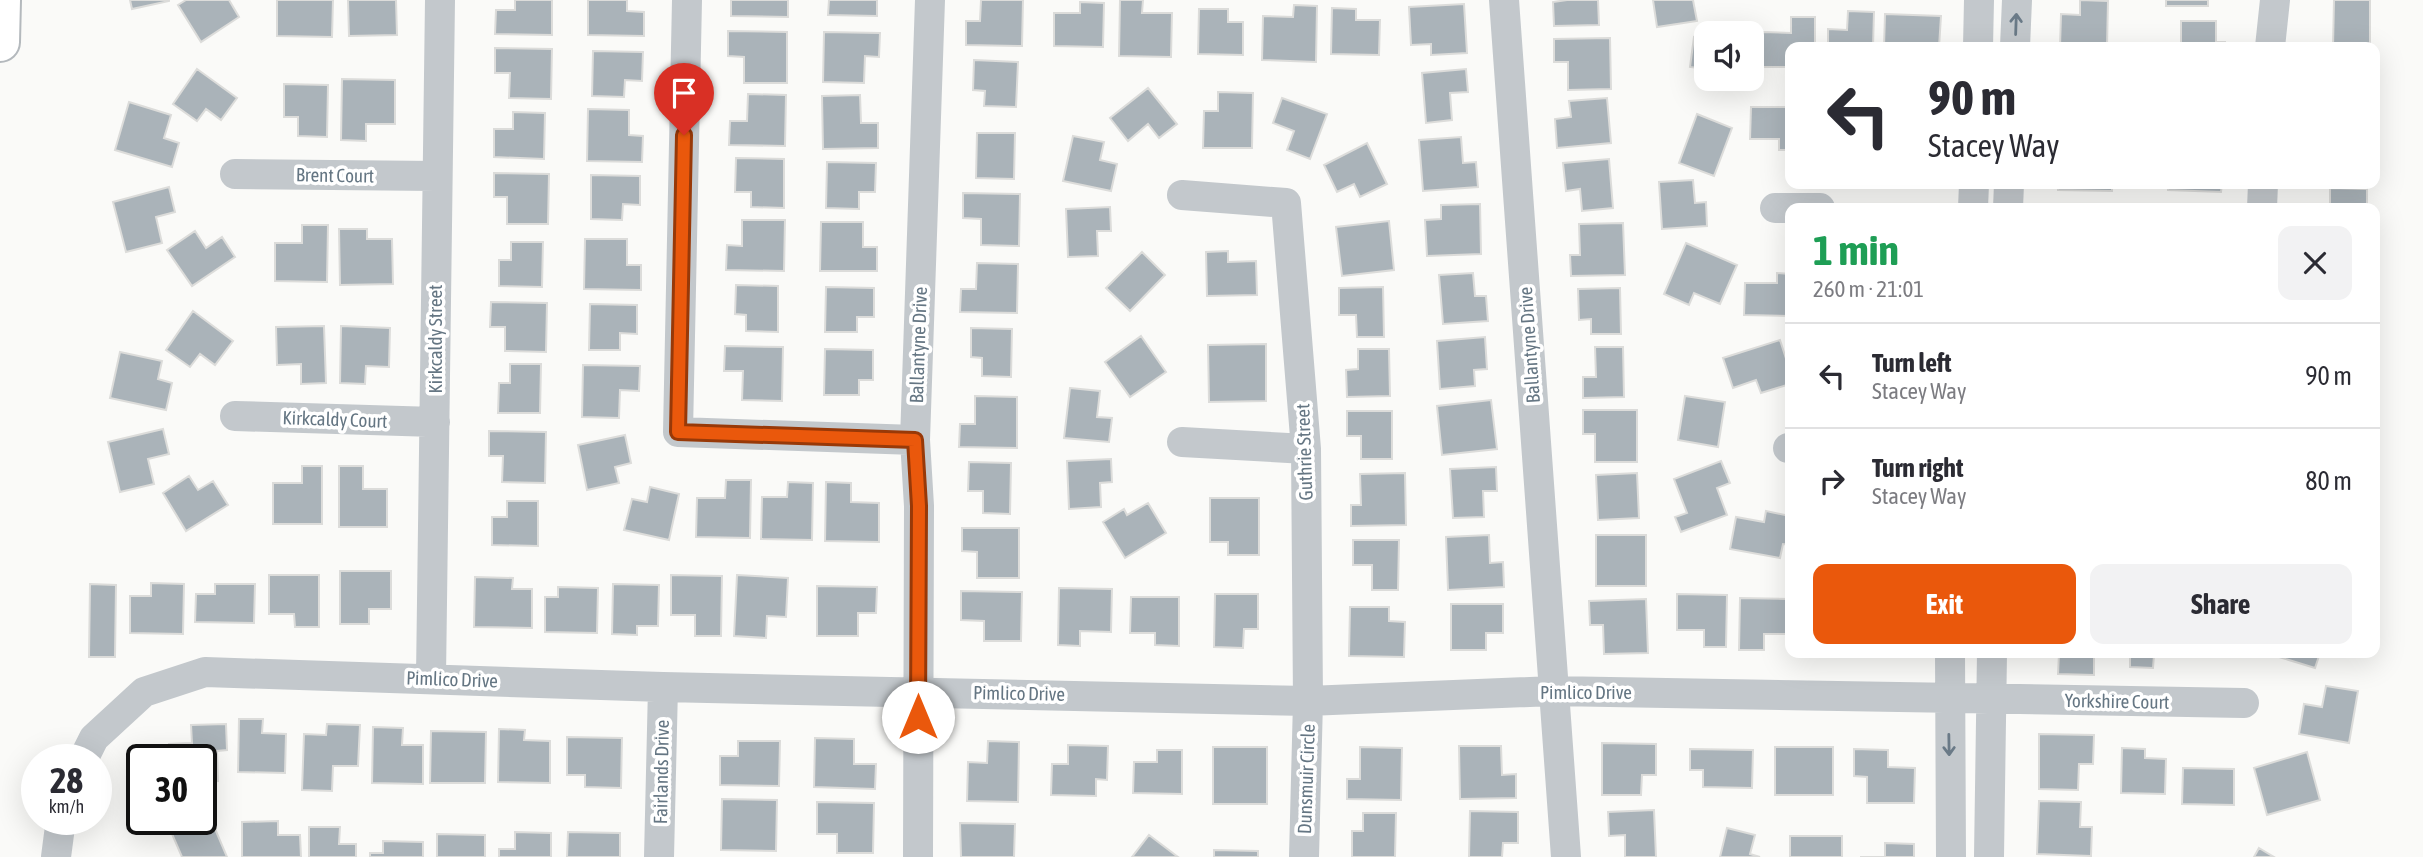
<!DOCTYPE html>
<meta charset="utf-8">
<style>
body{margin:0;font-family:"Asap Condensed",sans-serif;background:#f2f2f3;color:#2b2b33;height:100vh;display:flex;flex-direction:column;font-size:26px;white-space:nowrap}
*{box-sizing:border-box;margin:0}
p{font-size:23px;color:#7c7c81}
.icon{flex:none;width:38px;height:38px;fill:none;stroke:currentColor;stroke-width:2;stroke-linecap:round;stroke-linejoin:round}
.map{position:relative;flex:1;overflow:hidden}
.side{position:absolute;left:1785px;top:203px;width:595px;height:455px;display:flex;flex-direction:column;background:#fff;border-radius:14px;box-shadow:0 7px 28px #0002}
.side>*{flex:none}
.guide{position:absolute;left:1785px;top:42px;width:595px;height:147px;border-radius:14px;box-shadow:0 7px 28px #0002;background:#fff;color:#2b2b33;overflow:hidden}
.tools{position:absolute;left:1694px;top:21px;display:grid;gap:14px}
.tools a{display:grid;place-items:center;width:70px;height:70px;border-radius:14px;background:#fff;box-shadow:0 7px 28px #0002;font-size:35px}
.speed{position:absolute;left:21px;top:744px;display:flex;gap:14px;font-size:35px;font-weight:700;text-align:center}
.speed>*{display:grid;place-content:center;width:91px;height:91px;border-radius:50%;background:#fff;box-shadow:0 7px 28px #0002;line-height:1}
.speed small{font-size:18px;font-weight:400}
.speed .limit{border:4px solid #111;border-radius:10px;background:#fff;color:#111}
.pin{position:absolute;display:grid;place-items:center;width:60px;height:60px;color:#fff;margin:-72px -30px;border-radius:50% 50% 50% 0;rotate:-45deg;box-shadow:0 0 7px #0007}
.pin .icon{rotate:45deg}
.me{position:absolute;width:77px;margin:-38px;rotate:0deg;stroke-linejoin:round;filter:drop-shadow(0 0 5px #0008)}
.turn{display:flex;align-items:center;gap:24px;height:147px;padding:0 28px;font-size:32px}
.turn .icon{width:91px;height:91px;stroke-width:2.5}
.turn b{display:block;font-size:49px;line-height:60px}
.round{display:grid;place-items:center;flex:none;width:74px;height:74px;border-radius:14px;background:#f2f2f3}
.overview{display:flex;align-items:center;justify-content:space-between;height:119px;padding:0 28px}
h1{font-size:42px;font-weight:700;line-height:52px;color:#1e9e55}
.primary-button{display:flex;gap:14px;margin-top:auto;padding:14px 28px}
.primary-button a{flex:1;height:80px;border-radius:14px;background:#ea580c;color:#fff;font-size:28px;font-weight:700;line-height:80px;text-align:center}
.primary-button a+a{background:#f2f2f3;color:#2b2b33}
ul{padding:0;list-style:none}
li{display:flex;align-items:center;gap:21px;height:105px;padding:0 28px;border-top:2px solid #e1e1e2}
li div{flex:1}
li b{display:block;font-size:26px}
li em{font-style:normal}
.map>svg:first-child{display:block}
.building{fill:#aab3b9;stroke:#dcdcda;stroke-width:2}
.lines{fill:none;stroke-linecap:round;stroke-linejoin:round}
.highway-casing{stroke:#b4b9bd;stroke-width:42}
.minor{stroke:#c3c8cc;stroke-width:30}
.highway{stroke:#fff;stroke-width:38}
.oneway{stroke:#6a7a87}
.route-casing{stroke:#983908;stroke-width:18}
.route{stroke:#ea580c;stroke-width:12}
.labels{text-anchor:middle;dominant-baseline:central;stroke-width:7;stroke-linejoin:round;paint-order:stroke}
.street-label{font-size:19px;fill:#657683;stroke:#fff}
</style>
<div class="map">
<svg width="2423" height="857" viewBox="0 0 2423 857">
<rect width="100%" height="100%" fill="#fafaf8"/>
<path class="building" d="M130,0H169V1L132,9Z
M186,0H229L239,17L201,42L178,5Z
M277,0H333L332,37L277,36Z
M348,0H396L397,35L349,36Z
M515,0H552V35L495,34L496,10H515Z
M588,0H627V11L644,12V36L588,35Z
M731,0H788V17L731,16Z
M829,0H877V16L828,15Z
M981,0H1023L1022,46L966,45V21H980Z
M1120,0H1143L1142,13H1172L1171,57L1119,56Z
M1567,0H1598L1599,25L1554,26L1553,2Z
M1653,0H1693L1697,21L1657,27Z
M2080,0L2108,1L2107,47H2060L2061,14L2080,15Z
M2166,0H2208V6H2166Z
M2334,0H2370V47H2333Z
M1080,2L1104,3L1103,47L1054,46V13H1080Z
M1464,4L1467,53L1431,55V44L1411,45L1409,7Z
M1294,5L1317,6L1316,62L1262,60L1263,16L1293,17Z
M1332,8L1356,9V20H1380L1379,55L1331,54Z
M1199,9H1228V22H1243V55L1198,54Z
M1848,11L1874,12L1873,47H1828V29L1847,30Z
M1885,14L1941,16L1939,47H1884Z
M1791,17H1815V47H1790V67H1762V32L1791,33Z
M2181,21H2216V42H2225V47H2181Z
M1718,26L1750,31V33H1717Z
M728,31L787,32V83H744V57L728,56Z
M824,32L880,33L879,57L865,56L864,83L823,82Z
M1694,37L1706,39V69L1690,67Z
M1610,38L1611,89L1568,90V62H1554V39Z
M495,48L552,49L551,99L509,98L510,73H495Z
M593,51L643,52L642,81L625,80L624,97L592,96Z
M974,60L1018,62L1016,107L984,106L985,91L973,90Z
M197,69L237,98L221,120L206,109L197,121L173,104Z
M1466,69L1468,92L1450,93L1452,120L1426,123L1422,73Z
M342,79L395,80V124H366V141L341,140Z
M284,84L328,85L327,137L298,136V117H284Z
M1148,88L1177,124L1159,138L1148,124L1128,141L1110,118Z
M1218,92L1253,93L1252,148H1203L1204,111H1218Z
M748,94L786,95L785,146L729,145L730,121H747Z
M860,95L861,123H878V148L823,149L822,96Z
M1282,98L1327,114L1310,159L1287,150L1294,131L1273,123Z
M1607,98L1611,143L1557,148L1555,119L1571,117L1569,101Z
M129,102L171,115L164,138L179,143L172,167L115,150Z
M1751,107H1790V150H1779V139H1750Z
M588,109L629,110V135L643,136L642,162L587,161Z
M513,112L545,113L544,159L494,157V129H513Z
M1697,114L1732,128L1714,176L1679,163Z
M977,133H1015L1014,179L976,178Z
M1073,136L1104,142L1100,160L1117,164L1111,191L1063,181Z
M1461,137L1463,163L1476,162L1478,187L1423,191L1419,140Z
M1367,143L1387,184L1360,197L1354,184L1337,192L1324,165Z
M736,158L784,159V208L751,207V192H735Z
M1609,159L1613,208L1582,211L1580,189L1566,191L1563,163Z
M827,162L876,163L875,192H859V209L826,208Z
M494,173L549,174L548,224H507V197H494Z
M591,175L640,176V205L623,204L622,220L591,219Z
M1693,180L1695,203L1706,202L1707,226L1662,229L1659,182Z
M2058,184H2112V191L2058,190Z
M2168,184H2222L2221,192L2168,190Z
M169,187L175,212L156,217L162,243L126,252L113,202Z
M2330,188L2367,189V208H2330Z
M963,193L1020,194L1019,246L981,245V219L963,218Z
M1480,204L1481,254L1427,256L1425,220L1441,219V205Z
M1110,207L1111,231H1097L1098,256L1068,257L1066,209Z
M742,220H785L784,271L726,270L727,245L742,246Z
M1389,221L1394,270L1342,276L1336,227Z
M821,222H863V247H877V271H820Z
M1623,223L1625,275L1571,276L1570,255H1580L1579,224Z
M302,225H328L327,282L275,281V243H302Z
M339,229H367V239H392L393,284L340,285Z
M195,231L206,248L222,237L235,257L192,286L167,250Z
M585,239H627V265H641V290L584,289Z
M511,242H543L542,287L499,286V260H511Z
M1686,243L1737,265L1720,304L1694,293L1689,305L1664,294Z
M1228,251V262L1256,261L1257,295L1207,296L1206,252Z
M1142,252L1165,275L1130,311L1106,288Z
M977,263L1018,264L1017,313L960,312L961,289H976Z
M1473,273L1475,296H1486L1488,321L1443,324L1439,275Z
M1777,273L1790,274V316L1744,315L1745,283H1777Z
M736,285L778,286V332L746,331V315L735,314Z
M826,287L874,288V317H857V332H825Z
M1383,287L1384,337H1357L1356,315H1339V288Z
M1620,288L1621,334H1591V319L1579,320L1578,289Z
M491,302L547,303L546,352L505,351V327H490Z
M590,304L637,305V334L620,333V350H589Z
M193,311L233,341L215,365L200,354L190,367L166,350Z
M324,326L326,383L301,384V364L277,365L276,327Z
M341,326L390,328L389,367L366,366L365,384L340,383Z
M971,328L1012,329L1011,377L982,376V358L971,357Z
M1141,336L1166,372L1130,397L1105,362Z
M1485,337L1487,369L1474,370L1475,386L1440,389L1437,341Z
M1780,340L1790,371V384L1761,393L1756,380L1733,388L1723,358Z
M1266,344V401L1209,402L1208,345Z
M725,346L783,347L782,401L742,400L743,371H724Z
M1595,347H1623L1624,397L1583,398V377H1596Z
M825,349L873,350V380H859V395H824Z
M1358,349H1389L1390,396L1347,397L1346,370L1358,369Z
M120,352L162,361L158,379L172,383L166,410L110,398Z
M510,364H541L540,413H498L499,383H510Z
M583,365L640,366L639,391L620,390L619,418L582,417Z
M1070,388L1100,391L1097,417L1112,418L1109,442L1064,438Z
M975,396L1017,397V448L959,447L960,424H975Z
M1685,396L1725,402L1718,447L1678,440Z
M1491,400L1497,449L1442,455L1437,406Z
M1583,410H1637V462H1595V434H1583Z
M1347,411H1392V459H1361V436H1347Z
M163,429L169,454L148,459L154,484L120,492L108,442Z
M489,431L546,432L545,483L502,482L503,456H489Z
M625,435L631,463L615,467L619,483L587,490L578,445Z
M1111,459L1112,482L1100,483L1101,507L1069,509L1067,461Z
M1721,461L1730,483L1717,488L1727,515L1681,532L1675,517L1687,513L1674,479Z
M969,462L1011,463L1010,514L983,513V491H968Z
M302,466H322V524H273V483H302Z
M339,466H363V489H387V527H339Z
M1496,467L1497,491H1483L1484,517L1453,518L1450,469Z
M1405,473L1406,525L1351,526V505H1361L1360,474Z
M1637,473L1639,518L1598,520L1596,475Z
M189,476L198,490L213,481L228,505L186,531L163,493Z
M726,480H751L750,538L696,537L697,498H725Z
M788,482L813,483L812,540L761,539L762,497H787Z
M826,482L851,483V502L879,503V542L825,541Z
M650,487L679,494L669,540L624,530L632,499L647,502Z
M1210,498H1259V555H1228V542H1210Z
M507,501H538V546L492,545V517H507Z
M1148,503L1166,533L1125,558L1103,522L1124,509L1127,515Z
M1766,511L1790,516V545L1783,544L1780,558L1730,549L1736,517L1764,522Z
M962,528H1019V578H977V552L962,551Z
M1489,535L1490,563L1503,562L1504,587L1448,590L1446,537Z
M1596,535H1646V586H1596Z
M1353,540H1399L1398,590H1372V565H1353Z
M340,571H391V609H369V624H340Z
M269,575H319V627H295L294,614H269Z
M671,575L722,576L721,636H695V615H671Z
M737,575L788,578L786,617L767,616L766,638L734,636Z
M475,577L513,578L512,589H532V628L474,627Z
M151,583L184,584L183,634L130,633V596H151Z
M90,584L116,585L115,657H89Z
M215,584H255L254,623L195,622L196,594H215Z
M613,584L659,585L658,626H637V635L612,634Z
M817,586L877,587L876,613H858V636H817Z
M558,587L598,588L597,633L545,632V597H558Z
M1059,588L1112,589L1111,632L1080,631V646L1058,645Z
M961,591L1022,592L1021,641H984V621L961,620Z
M1215,594H1258V629H1244L1243,648L1214,647Z
M1677,594L1727,595L1726,647H1704V630H1677Z
M1131,597H1179V646L1155,645V633H1130Z
M1740,598L1787,599L1786,634H1764V650H1739Z
M1646,599L1648,653L1604,654L1603,625H1590L1589,601Z
M1451,604H1503V633H1486V650H1451Z
M1350,607H1389V621L1405,622L1404,657L1349,656Z
M2059,653H2094V675L2058,674Z
M2130,653H2176V656L2154,655L2153,668L2130,667Z
M2266,653H2320L2315,668Z
M2326,686L2358,691L2349,743L2299,734L2304,704L2322,707Z
M239,719H263L262,733L286,734L285,773L238,772Z
M226,724L227,750L217,751L218,781L201,782V760H170L169,744L192,743L191,725Z
M327,724L360,725L358,766H333L332,791L302,790L304,734L326,735Z
M373,727L403,728L402,745H423V784L372,783Z
M499,729L525,730L524,740L550,741V783L498,782Z
M431,731L486,732L485,783H430Z
M2039,734L2094,735L2093,764H2079L2078,790L2039,789Z
M567,737L622,738L621,788L585,787V775H567Z
M815,738L854,739V764H876L875,789L814,787Z
M738,741H780L779,786L720,785V756H738Z
M988,741L1019,742L1018,802L967,801L968,762L987,763Z
M1602,743L1656,744V775H1642L1641,795H1602Z
M1068,745L1108,746L1107,780L1096,779V796L1051,795L1052,764H1068Z
M1459,746H1501L1502,775L1516,774V798L1460,799Z
M1213,747H1267V804H1213Z
M1360,747L1402,748L1401,800L1347,799V779H1360Z
M1775,747H1833V795H1775Z
M2122,748L2145,749V758L2166,759L2165,794L2121,793Z
M1690,749L1753,750L1752,788L1703,787V770H1690Z
M1854,749L1888,750V767L1915,768L1914,803H1867V777L1854,776Z
M1157,750H1182V794L1133,793L1134,762H1157Z
M2307,752L2320,800L2267,815L2254,768Z
M2183,768L2234,769V805L2182,804Z
M722,799L777,800L776,851L721,850Z
M2039,801L2081,802L2080,827H2092L2091,856L2037,854Z
M817,802L874,803L873,853H837V834H817Z
M207,810L227,857H182L169,827L187,819H201V813Z
M1654,810L1656,857H1625V835L1609,836L1608,812Z
M1470,811L1518,812V843H1503L1502,857H1469Z
M1363,813H1396L1395,857H1352V831H1363Z
M278,821V835H300L301,857H242V822Z
M960,823L1015,824L1014,857H961Z
M309,827H340L339,844H356V857H309Z
M1727,828L1755,835L1750,854L1760,857H1720Z
M515,832L551,833V857H499V849H515Z
M568,832L620,833V857H567Z
M437,834L485,835V857H437Z
M1149,835L1178,857H1132Z
M1790,836H1842V857H1790Z
M383,841L423,842V857H370V853H383Z
M1885,843L1914,844V857H1860H1885Z
M2259,848L2274,857H2254Z
M1214,850L1258,851V857H1214Z"/>
<g class="lines">
<defs>
<path id="highway" d="M0,42L1,0"/>
</defs>
<use href="#highway" class="highway-casing"/>
<path class="minor" d="M687,0L678,432L915,440
M1504,0L1566,857
M1978,47L1979,0
M2015,47L2017,0
M2270,47L2275,0
M235,174L436,176
M1182,195L1286,203L1306,449L1308,701L1304,857
M1775,208H1820
M1973,208L1974,184
M2008,208L2009,184
M2262,208L2263,184
M235,416L435,422
M1182,442L1306,449
M1788,448H1790
M1950,653L1951,857
M431,677L440,0
M83,760L94,738L144,692L205,672L663,687L1308,701L1553,691L2244,703
M56,857L61,819
M659,857L663,687
M918,857L919,506L915,440L930,0
M1989,857L1992,653"/>
<use href="#highway" class="highway"/>
</g>
<defs><path id="oneway-shaft" d="M-6 0H5M1.5-3L5.5 0L1.5 3" fill="none" stroke-width="1.6" stroke-linecap="round" stroke-linejoin="round" transform="scale(1.75)"/></defs>
<g class="oneway">
<use href="#oneway-shaft" transform="translate(2016 24) rotate(-88)"/>
<use href="#oneway-shaft" transform="translate(1949 745) rotate(89)"/>
</g>
<g class="lines">
<defs>
<path id="route" d="M684,135L678,432L915,440L919,506L918,717"/>
</defs>
<use href="#route" class="route-casing"/>
<use href="#route" class="route"/>
</g>
<g class="labels">
<g class="street-label">
<text transform="translate(335 175) rotate(1)">Brent Court</text>
<text transform="translate(435 339) rotate(-90)">Kirkcaldy Street</text>
<text transform="translate(918 345) rotate(-88)">Ballantyne Drive</text>
<text transform="translate(1529 345) rotate(-94)">Ballantyne Drive</text>
<text transform="translate(335 419) rotate(2)">Kirkcaldy Court</text>
<text transform="translate(1304 452) rotate(-92)">Guthrie Street</text>
<text transform="translate(452 679) rotate(2)">Pimlico Drive</text>
<text x="1586" y="692">Pimlico Drive</text>
<text transform="translate(1019 693) rotate(1)">Pimlico Drive</text>
<text transform="translate(2117 701) rotate(1)">Yorkshire Court</text>
<text transform="translate(661 772) rotate(-89)">Fairlands Drive</text>
<text transform="translate(1306 779) rotate(-88)">Dunsmuir Circle</text>
</g>
</g>
</svg>
<div class="tools">
<a><svg class="icon" aria-label="sound" viewBox="0 0 24 24"><path d="M4 9h4l5-4v14l-5-4H4zM17 9q2 3 0 6"/></svg></a>
</div>
<div class="speed"><div>28<small>km/h</small></div><div class="limit">30</div></div>
<div class="pin" style="left:684px;top:135px;background:#d93025"><svg class="icon" aria-label="arrive" viewBox="0 0 24 24"><path d="M6 21V4h12l-3 4 3 4H6"/></svg></div>
<svg class="me" style="left:918px;top:717px" viewBox="-20 -20 40 40"><circle r="19" fill="#fff"/><path d="M0-13L10 11 0 6-10 11z" fill="#ea580c"/></svg>
<div class="guide">
<div class="turn"><svg class="icon" aria-label="left" viewBox="0 0 24 24"><path d="M17 20v-9H6M10 6l-5 5 5 5"/></svg><div><b>90 m</b>Stacey Way</div></div>
</div>
<section class="side">
<div class="overview"><div><h1>1 min</h1><p>260 m · 21:01</p></div><a class="round"><svg class="icon" aria-label="close" viewBox="0 0 24 24"><path d="M6 6l12 12M18 6L6 18"/></svg></a></div>
<ul>
<li><svg class="icon" aria-label="left" viewBox="0 0 24 24"><path d="M17 20v-9H6M10 6l-5 5 5 5"/></svg><div><b>Turn left</b><p>Stacey Way</p></div><em>90 m</em></li>
<li><svg class="icon" aria-label="right" viewBox="0 0 24 24"><path d="M7 20v-9h11M14 6l5 5-5 5"/></svg><div><b>Turn right</b><p>Stacey Way</p></div><em>80 m</em></li>
</ul>
<div class="primary-button"><a>Exit</a><a>Share</a></div>
</section>
</div>
